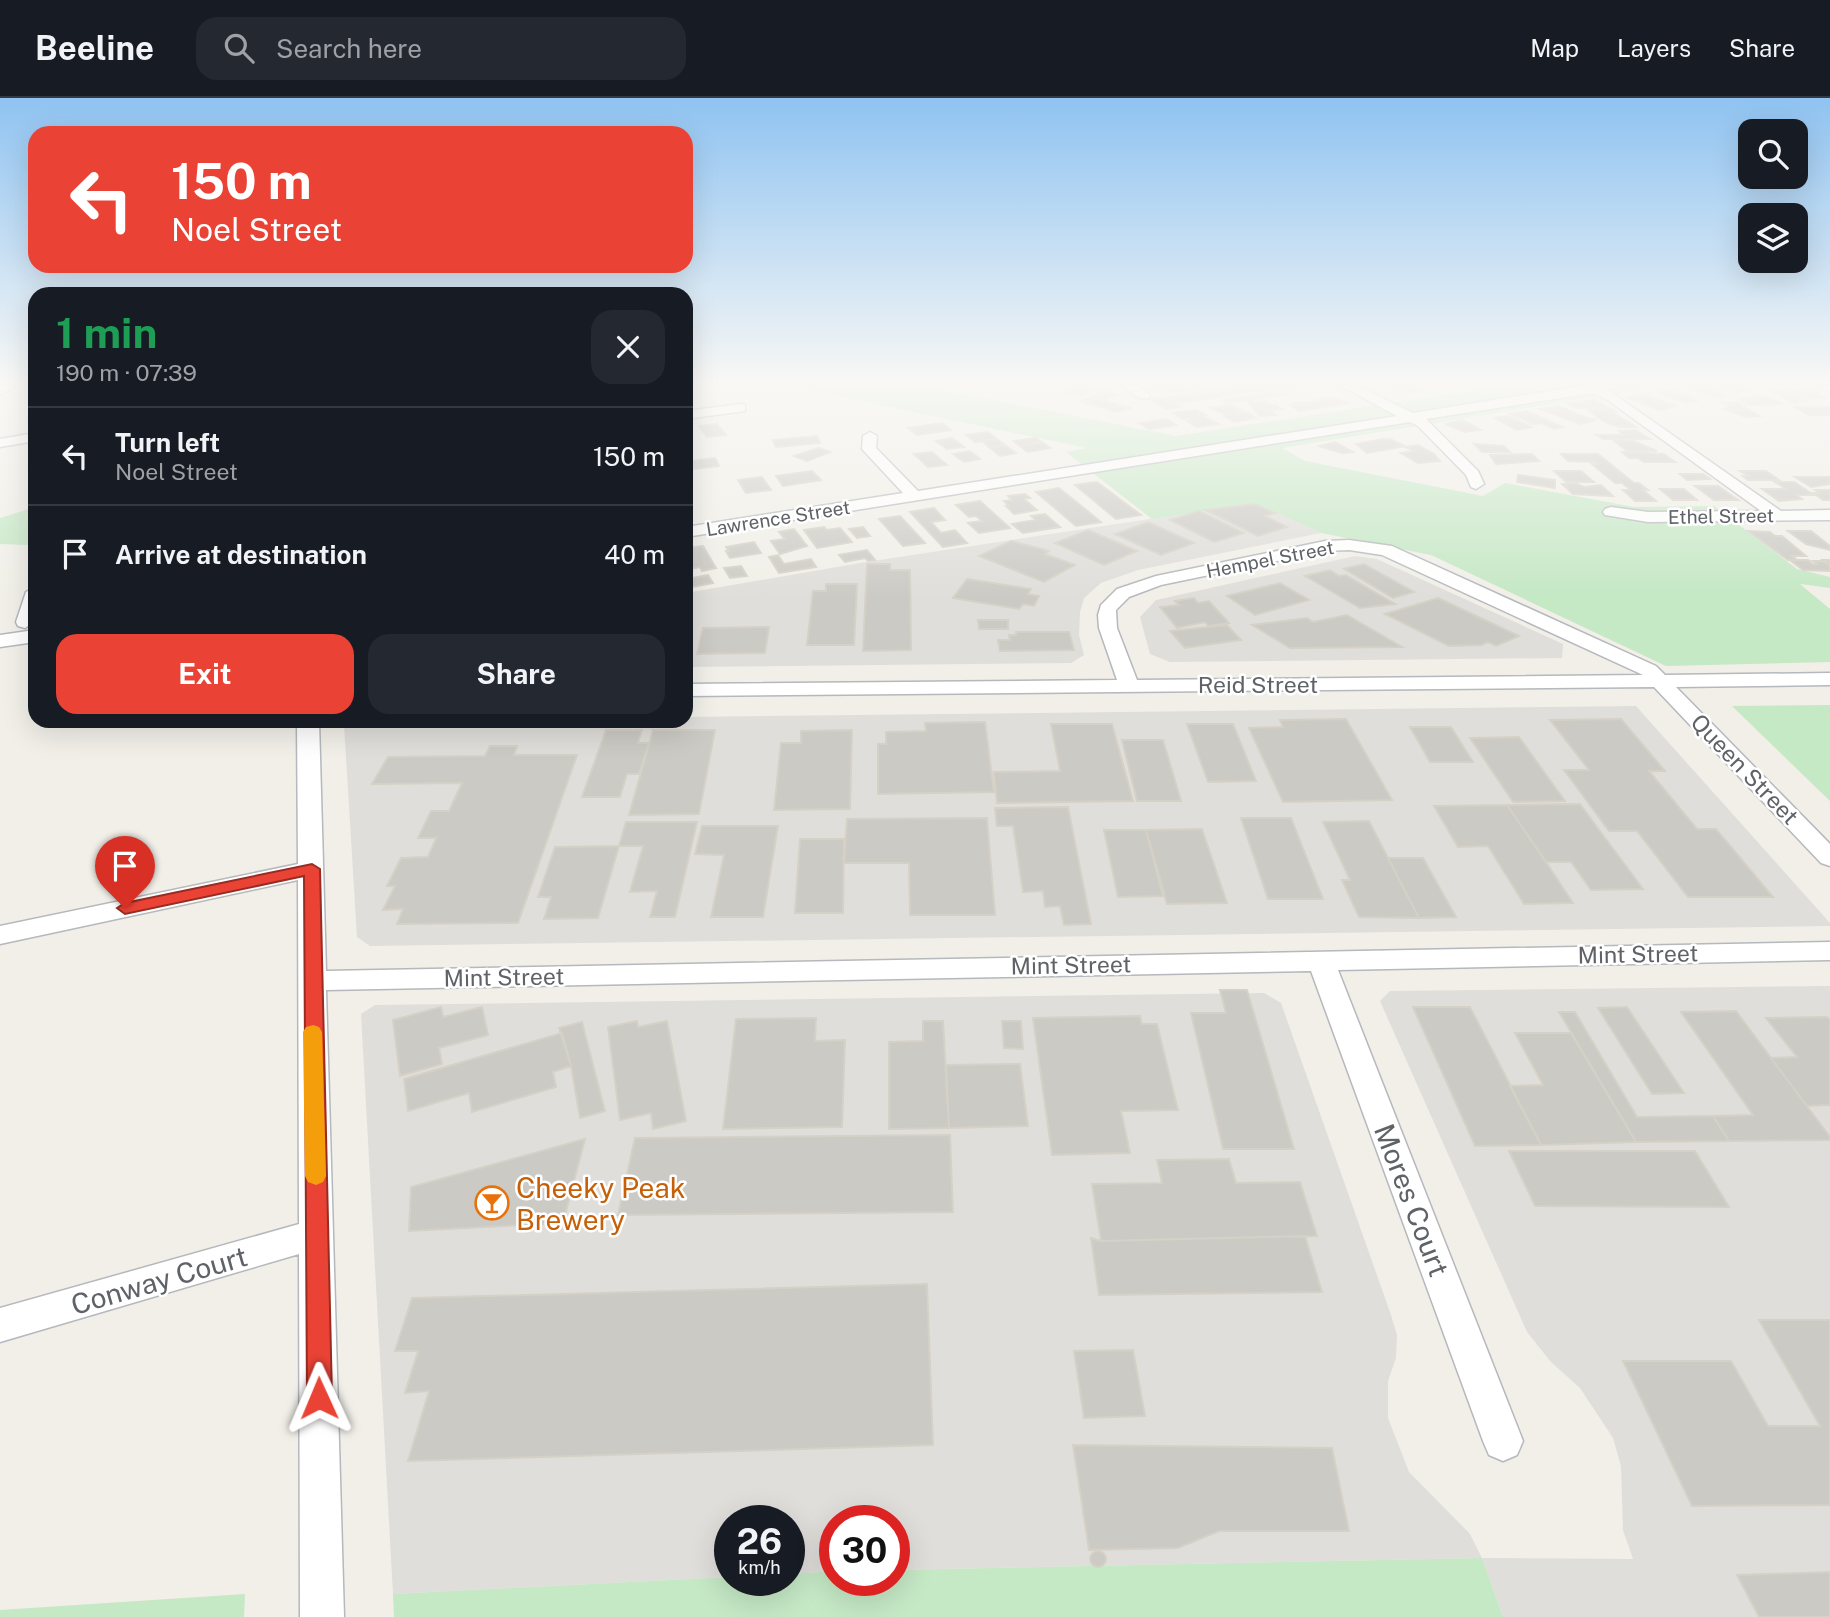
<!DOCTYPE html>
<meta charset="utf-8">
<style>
body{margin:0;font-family:"Public Sans",sans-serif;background:#242831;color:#f1f3f6;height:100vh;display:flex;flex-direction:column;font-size:26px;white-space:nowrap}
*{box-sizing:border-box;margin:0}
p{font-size:23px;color:#9ea1a6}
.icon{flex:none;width:38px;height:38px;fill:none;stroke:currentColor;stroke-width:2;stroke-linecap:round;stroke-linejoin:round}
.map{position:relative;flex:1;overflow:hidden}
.drawer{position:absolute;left:28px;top:189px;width:665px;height:441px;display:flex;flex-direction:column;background:#171b24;border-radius:21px;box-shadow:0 7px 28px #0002}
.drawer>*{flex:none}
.hud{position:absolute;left:28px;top:28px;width:665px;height:147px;border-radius:21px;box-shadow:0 7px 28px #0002;background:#ea4335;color:#fff;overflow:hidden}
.buttons{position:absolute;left:1738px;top:21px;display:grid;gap:14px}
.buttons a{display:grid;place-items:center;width:70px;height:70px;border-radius:14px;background:#171b24;box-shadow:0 7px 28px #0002;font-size:35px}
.speed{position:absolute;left:714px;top:1407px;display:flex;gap:14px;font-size:35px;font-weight:700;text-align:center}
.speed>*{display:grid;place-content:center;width:91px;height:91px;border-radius:50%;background:#171b24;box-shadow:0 7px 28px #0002;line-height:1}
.speed small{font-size:18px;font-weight:400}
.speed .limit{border:10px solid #d22;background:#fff;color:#111}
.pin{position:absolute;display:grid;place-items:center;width:60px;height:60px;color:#fff;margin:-72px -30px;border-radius:50% 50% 50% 0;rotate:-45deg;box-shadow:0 0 7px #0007}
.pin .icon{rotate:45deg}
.me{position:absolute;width:77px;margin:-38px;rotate:359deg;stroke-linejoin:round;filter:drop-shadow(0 0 5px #0008)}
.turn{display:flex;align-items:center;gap:24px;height:147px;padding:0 28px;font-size:32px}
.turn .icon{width:91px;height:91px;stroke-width:2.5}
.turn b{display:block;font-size:49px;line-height:60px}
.round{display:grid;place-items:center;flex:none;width:74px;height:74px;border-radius:21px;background:#242831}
.overview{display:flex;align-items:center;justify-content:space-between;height:119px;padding:0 28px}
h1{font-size:42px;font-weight:700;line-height:52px;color:#1e9e55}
.cta{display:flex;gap:14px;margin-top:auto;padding:14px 28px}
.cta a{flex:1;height:80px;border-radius:21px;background:#ea4335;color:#fff;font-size:28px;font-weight:700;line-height:80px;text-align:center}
.cta a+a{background:#242831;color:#f1f3f6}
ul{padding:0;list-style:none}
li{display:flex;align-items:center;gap:21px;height:98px;padding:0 28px;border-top:2px solid #363941}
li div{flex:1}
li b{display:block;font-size:26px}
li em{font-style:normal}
header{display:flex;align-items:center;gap:42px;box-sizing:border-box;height:98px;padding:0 35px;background:#171b24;border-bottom:2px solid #363941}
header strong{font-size:33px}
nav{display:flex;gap:38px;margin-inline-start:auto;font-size:24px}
.search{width:490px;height:63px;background:#242831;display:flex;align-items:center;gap:18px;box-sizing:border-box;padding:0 24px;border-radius:21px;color:#9ea1a6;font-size:26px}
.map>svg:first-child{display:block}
.industrial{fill:#e0deda}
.green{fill:#c5e8c5}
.building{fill:#cccac5;stroke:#d6d1c6;stroke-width:2}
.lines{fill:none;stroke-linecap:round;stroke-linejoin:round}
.minor-casing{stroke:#b5b8bc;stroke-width:3}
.minor{fill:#fff;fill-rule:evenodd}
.route{fill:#ea4335;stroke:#982c22;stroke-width:2}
.slow{fill:#f59e0b}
.labels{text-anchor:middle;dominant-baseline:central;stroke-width:5;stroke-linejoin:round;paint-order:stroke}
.far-street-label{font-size:19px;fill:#5f6368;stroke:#fff}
.street-label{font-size:23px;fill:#5f6368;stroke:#fff}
.near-food-label{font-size:28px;fill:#c56008;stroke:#fff;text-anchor:start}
.near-street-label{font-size:28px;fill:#5f6368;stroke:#fff}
</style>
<header>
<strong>Beeline</strong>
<div class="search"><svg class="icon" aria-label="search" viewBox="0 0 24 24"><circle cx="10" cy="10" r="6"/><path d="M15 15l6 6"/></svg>Search here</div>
<nav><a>Map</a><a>Layers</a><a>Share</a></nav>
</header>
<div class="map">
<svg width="1830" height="1519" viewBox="0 0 1830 1519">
<rect width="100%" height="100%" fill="#f1efe8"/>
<path class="industrial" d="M1255,405L1321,435L1138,472L1101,485L1084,500L1080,514L1079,537L1084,557L1071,565L686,569V495L860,465Z
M1355,458L1377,461L1563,546L1562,560L1170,564L1150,556L1140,519L1156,502Z
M1636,608L1830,825V828L370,848L357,839L344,627L353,623H686V619Z
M1830,888V1519H1503L1482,1460L894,1472V1423H835V1473L789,1476V1423H730V1479L393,1496L361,916L375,907L1264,895L1281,905L1391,1217L1397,1237L1396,1260L1388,1283V1320L1409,1374L1470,1436L1482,1460L1633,1461L1623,1432L1621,1368L1613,1340L1580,1290L1551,1264L1527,1234L1380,903L1390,893Z"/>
<path class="green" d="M784,287H920L1176,338L1504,287H1669L1282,350L1305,363L1483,398L1505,385L1634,409L1714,408L1797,471L1830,479V490L1800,486L1830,511V564L1666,568L1431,457L1321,435L1255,405L1152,421L1066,354L1087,350Z
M35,409V443L27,447L0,446V420Z
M1830,607V703L1732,608Z
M1482,1460L1503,1519H394L393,1496L730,1479V1482H789V1476L835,1473V1482H894V1472Z
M245,1496L244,1519H0V1512Z"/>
<path class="building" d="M1079,287L1096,290L1093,291L1096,292L1081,298L1066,295Z
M1154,287H1209L1214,290L1171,294Z
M1251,287H1299L1175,305L1181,309L1166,311L1150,301Z
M1415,287L1425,292L1408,294L1396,288Z
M1695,287H1706L1726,298H1708L1690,289L1697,288Z
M1719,287H1740L1754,292L1737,294Z
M1785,291L1800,299L1806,303L1794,305L1770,292Z
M1672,292L1693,299L1688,300L1696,303L1686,305L1658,294Z
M1811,292L1825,300H1806L1792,293Z
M1105,293L1117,297L1103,302L1130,310L1117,314L1080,303Z
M1283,293L1289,296L1227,305L1222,302Z
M1642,296L1676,308L1659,312L1625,299Z
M1752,298H1765L1783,306L1749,307L1739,301L1755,299Z
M1330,299L1349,305L1300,313L1291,308L1296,307L1292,305L1320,304L1316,302Z
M1595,302L1609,310H1575L1566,305Z
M1265,303L1270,307H1276L1282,311L1270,312L1276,317L1259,318L1248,304Z
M1737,304L1744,308H1741L1760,318L1746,319L1724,311L1730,309L1723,305Z
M1232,307L1242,312L1236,313L1241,315L1247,314L1256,320L1234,324L1224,318L1228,317L1210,310Z
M1559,308L1584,319L1596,322L1580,326L1540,311Z
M1795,309H1830V317H1808Z
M1612,311L1616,314H1612L1636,329H1619L1603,323L1588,312Z
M1196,312L1206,317L1202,318L1219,326L1196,329L1187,323H1193L1188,320L1182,321L1173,315Z
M1526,313L1563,329L1555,331L1541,325L1533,326L1510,316Z
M1508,318L1532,329L1517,332L1495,320Z
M1167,321L1176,327L1149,331L1139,325Z
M1462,322L1481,332L1464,334L1446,326Z
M942,325L951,332L917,337L908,330Z
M717,326L726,337L707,339L699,328Z
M1635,332L1650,341H1603L1597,337H1624L1619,333Z
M988,334L997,341L975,344L966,337Z
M817,338L820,345L776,349L773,342Z
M952,340L964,349L947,351L936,343Z
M1036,340L1042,344L1020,348L1014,343Z
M997,341L1005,347L989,349L982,343Z
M1383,341H1390L1405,348L1367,355L1356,346Z
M1613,342H1631L1657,353H1627Z
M1042,344L1050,350L1028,354L1020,348Z
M1335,344L1353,354L1342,355L1319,348Z
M1474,346L1504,348L1510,354H1482Z
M1005,347L1016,355L1000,358L989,349Z
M1418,347L1434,356L1440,363L1418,365L1401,355L1414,353L1405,349Z
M818,350L830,354L807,363L794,358Z
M970,353L980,361L964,364L953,356Z
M932,354L947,367L928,369L914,356Z
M1622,354L1664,356L1675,364H1644L1638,360H1629Z
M1532,356L1539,363L1496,366L1490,357Z
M1561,356H1598L1634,385H1639L1648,392H1643L1656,403H1635L1623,392H1631L1622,385H1615L1592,366H1598L1596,364L1568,363Z
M715,360L719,368L694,371L690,363Z
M812,373L821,382L783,388L776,378Z
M1554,373H1581L1594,384H1566Z
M1740,373H1766L1779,382H1748L1743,378H1749Z
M1680,376H1703L1710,381L1687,382Z
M1518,377L1555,382V390L1517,384Z
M762,379L771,392L746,395L738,382Z
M1795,379H1830V386L1811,389Z
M1097,384L1141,417L1116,421L1075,387Z
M1775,384H1794L1814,397H1796L1802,401L1779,403L1762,391H1786Z
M1575,385L1584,389L1601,387L1613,398L1573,396L1562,386Z
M1695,388H1718L1738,402H1714Z
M1059,390L1101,424L1076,428L1036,394Z
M1660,391H1684L1697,402H1673Z
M1815,392H1830V402H1823L1813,395H1820Z
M1025,396L1030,400L1024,401L1037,412L1014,416L1006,408H1009L1004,403L1012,402L1008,398Z
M980,403L1010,430L979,435L968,425L982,423L976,418L969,419L956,407Z
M1255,406L1275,415L1265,418L1287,429L1258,438L1205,412Z
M934,410L945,422L931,424L941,435L955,432L967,445L943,449L910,414Z
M1199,413L1244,435L1214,444L1170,422Z
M1045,416L1060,429L1023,435L1012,426L1036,422L1031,418Z
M900,418L925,445L903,448L879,421Z
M1148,424L1194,445L1161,457L1115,436Z
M824,429L827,432L840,430L852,444L817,450L804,432Z
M863,429L870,438L857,440L849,431Z
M794,431L807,448L780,456L771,443L785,441L779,434Z
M1088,432L1137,453L1104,467L1055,445Z
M1748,433L1770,434L1775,438H1782L1806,458H1792L1797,462H1788Z
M1788,433H1811L1830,448V452L1806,446Z
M1011,443L1049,453L1045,456L1075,467L1044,484L979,458Z
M754,444L761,455L730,460L726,453H729L726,449Z
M703,448L716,470L702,473L700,469L690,471L686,469V450Z
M867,452L875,462L868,463L865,460L845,464L839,457Z
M778,457L784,466L811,461L816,469L779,475L769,459Z
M1790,462H1808L1813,466H1817L1813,463H1821L1829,466L1823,462H1830V473L1803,472Z
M867,466H890V472H910L911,552L863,553Z
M1364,466L1414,494L1393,500L1344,471Z
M741,468L747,478L730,480L724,470Z
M1330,472L1339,478L1346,477L1395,506L1360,510L1305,478Z
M708,477L713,485L686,490V481Z
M967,481L1031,491L1028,496L1039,498L1034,508L1023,506L1019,511L953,500Z
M1280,485L1309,502L1255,517L1227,498Z
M826,486H857L854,547H807L813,493H826Z
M1194,500L1198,505L1209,503L1229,525L1208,528L1205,524L1177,530L1160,509L1179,507L1175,503Z
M1438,500L1519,538L1496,548L1488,544L1481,547L1449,548L1385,516Z
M1347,517L1402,549L1290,550L1252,527L1307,520L1313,524Z
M978,522H1008V531H979Z
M1227,527L1241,542L1185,550L1170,533Z
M769,529L765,555L697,556L703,530Z
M1016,534H1069L1074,552L1000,553L998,542H1010L1009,537H1016Z
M1346,621L1392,702L1283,704L1249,630L1283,629L1280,622Z
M1621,621L1665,673H1649L1697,731H1716L1773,799H1688L1637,733H1609L1564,672H1589L1550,622Z
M985,624L994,694L878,696V646H886V634L926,633L925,625Z
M1051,626H1112L1133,703L997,705L994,674L1060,673Z
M1187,626H1233L1256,683L1208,684Z
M1410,629H1451L1473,664H1430Z
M606,632H642L638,645H649L639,676H627L620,699H582Z
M653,632H715L699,716L629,717Z
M852,632L850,711L774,712L781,645H801V633Z
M1519,639L1565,703L1513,704L1470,640Z
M1122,642H1163L1181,703H1137Z
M490,648H517L514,657H577L518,825L397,826L403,811L383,812L395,788H387L401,760L428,759L436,740H418L431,713H449L462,685L372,686L388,659L485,658Z
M1580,706L1643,791L1591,792L1571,764H1546L1507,707Z
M1507,707L1546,764L1573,805L1524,806L1488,748L1458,749L1434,708Z
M1068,709L1091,826L1064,827L1060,808L1045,809L1043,793L1023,794L1013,728H997L995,710Z
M987,720L995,817H910L909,765H844L847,721Z
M1241,720H1291L1323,801H1268Z
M1369,723L1388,760L1419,820L1359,819L1342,782H1350L1323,724Z
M626,724H697L675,819H650L657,793L630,794L643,748H619Z
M702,728H778L763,819H711L724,757L695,756Z
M1202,731L1227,805L1167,806L1146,732Z
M1104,732H1146L1163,798L1118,799Z
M800,741H844L843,815H795Z
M619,748L598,820L544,821L551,799H538L555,749Z
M1388,760H1423L1456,819L1419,820Z
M1220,892H1247L1294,1051H1223L1191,915H1226Z
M441,909L443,919L482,909L488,937L439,950L442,966L400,978L393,922Z
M1413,909H1470L1541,1047L1475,1048Z
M1627,909L1684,995L1652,996L1598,910Z
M1736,913L1830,1039V1042L1729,1043L1713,1018L1753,1017L1681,914Z
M1559,914H1575L1637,1019L1713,1018L1729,1043L1636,1044Z
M1140,918L1142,926H1157L1178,1012L1121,1013L1130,1055L1052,1057L1033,920Z
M1827,919L1830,922V1007L1807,1008L1771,960L1797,959L1766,920Z
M816,920L815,943L845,942L842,1029L723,1031L736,921Z
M637,923L638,929L667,923L686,1023L653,1031L651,1015L620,1022L608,929Z
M923,923H943L949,1030L889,1031V944L923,943Z
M1002,923H1021L1023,951L1004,950Z
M582,924L605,1013L580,1020L571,968L559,930Z
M562,935L571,968L553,974L556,989L472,1014L469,995L408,1013L404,981Z
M1515,935H1571L1636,1044L1541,1047L1510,988L1543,987Z
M1020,966L1028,1028L949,1030L946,967Z
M950,1037L953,1114L618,1117L635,1040Z
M585,1041L563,1125L409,1133L411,1089Z
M1509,1053H1695L1729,1109L1535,1108Z
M1229,1061L1236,1085L1300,1084L1317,1138L1101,1143L1092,1086L1162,1085L1157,1062Z
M1305,1138L1322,1194L1099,1197L1091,1140L1101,1143Z
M927,1186L933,1347L408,1363L429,1293L405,1295L418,1253H395L412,1200Z
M1759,1222H1830V1407L1692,1408L1623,1263H1731L1768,1328H1820Z
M1133,1252L1145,1318L1084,1320L1074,1253Z
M1073,1347L1332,1350L1349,1433H1219L1178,1450L1089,1452Z
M1090 1461a8 8 0 1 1 16 0a8 8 0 1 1-16 0Z
M1830,1474V1519H1759L1737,1477Z"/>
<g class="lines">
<defs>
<path id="minor" d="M17,287L0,297V288Z
M1121,287H1136L1150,297L1149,300H1139Z
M1339,287H1355L1413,315L1587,287H1623L1608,292L1781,413L1830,412V422L1648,424L1605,417L1603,414L1605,411L1611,409L1648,414L1761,413L1609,303L1593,295L1426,321L1478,373L1484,386L1476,391L1471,389L1466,377L1418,328L1410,324L686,439V429L903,395L862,351L863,338L870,334L877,338L876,350L918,393L1397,318Z
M1817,287H1830V295Z
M740,306L745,307V313L686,321V313Z
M35,335V343L0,349V341Z
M1349,442L1392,448L1656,568L1665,577L1830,575V587L1676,589L1830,746V768L1821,765L1654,589L686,598V586L1117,582L1099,530L1098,517L1101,507L1117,491L1156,478L1325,443ZM1349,452L1382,457L1643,577L1137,582L1117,530L1116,512L1129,499L1161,487L1325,453Z
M35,489L34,524L25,530L18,528L16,524L26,494Z
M35,532V544L0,549V537Z
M297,623H319L326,873L1830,844V862L1338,872L1523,1343L1517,1357L1503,1363L1489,1357L1483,1343L1311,873L326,892L344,1519H300L299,1156L0,1244V1210L299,1126L298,782L0,846V828L298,766Z"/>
</defs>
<use href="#minor" class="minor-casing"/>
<use href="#minor" class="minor"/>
</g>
<linearGradient id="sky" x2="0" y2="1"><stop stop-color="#8fc3f1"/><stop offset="0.57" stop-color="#f9f8f5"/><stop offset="1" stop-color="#f9f8f5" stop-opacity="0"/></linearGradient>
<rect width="1830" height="500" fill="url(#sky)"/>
<path class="route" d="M312,766L320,771L332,1300L328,1308L319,1312L311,1308L307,1300L304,778L125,816L117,810L125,805Z"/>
<path class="slow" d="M313,927L319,929L322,934L326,1078L323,1084L316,1087L308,1084L305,1078L303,934L306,929Z"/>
<defs>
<symbol id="bar-ring" viewBox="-11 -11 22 22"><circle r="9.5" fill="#fff" stroke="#e8710a" stroke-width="1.5"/><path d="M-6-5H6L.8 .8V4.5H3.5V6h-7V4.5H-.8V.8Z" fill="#e8710a"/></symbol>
</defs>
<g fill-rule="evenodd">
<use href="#bar-ring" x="473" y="1086" width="38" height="38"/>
</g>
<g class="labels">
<g class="far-street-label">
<text transform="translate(1721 418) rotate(-1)">Ethel Street</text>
<text transform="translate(778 420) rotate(-9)">Lawrence Street</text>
<text transform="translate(1270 461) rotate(-11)">Hempel Street</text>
</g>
<g class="street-label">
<text x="1258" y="586">Reid Street</text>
<text transform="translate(1745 671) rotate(46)">Queen Street</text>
<text transform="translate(1638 856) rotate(-1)">Mint Street</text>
<text transform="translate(1071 867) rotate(-1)">Mint Street</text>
<text transform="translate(504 879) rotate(-1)">Mint Street</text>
</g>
<g class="near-food-label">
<text x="516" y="1089">Cheeky Peak<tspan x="516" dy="32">Brewery</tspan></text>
</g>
<g class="near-street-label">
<text transform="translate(1412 1102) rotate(69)">Mores Court</text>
<text transform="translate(159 1182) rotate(-16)">Conway Court</text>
</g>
</g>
</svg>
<div class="buttons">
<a><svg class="icon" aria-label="search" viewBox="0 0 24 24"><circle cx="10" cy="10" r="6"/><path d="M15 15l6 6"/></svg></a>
<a><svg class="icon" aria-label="layers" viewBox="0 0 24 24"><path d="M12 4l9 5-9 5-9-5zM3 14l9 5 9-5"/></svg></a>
</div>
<div class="speed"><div>26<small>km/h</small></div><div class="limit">30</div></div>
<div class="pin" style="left:125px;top:810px;background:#d93025"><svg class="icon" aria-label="arrive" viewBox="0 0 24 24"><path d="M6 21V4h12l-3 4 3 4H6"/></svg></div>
<svg class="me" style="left:319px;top:1300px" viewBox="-20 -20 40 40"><path d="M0-17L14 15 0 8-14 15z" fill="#ea4335" stroke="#fff" stroke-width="4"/></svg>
<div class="hud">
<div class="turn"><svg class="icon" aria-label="left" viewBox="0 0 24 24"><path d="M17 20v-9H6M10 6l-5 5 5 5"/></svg><div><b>150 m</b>Noel Street</div></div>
</div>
<section class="drawer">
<div class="overview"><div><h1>1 min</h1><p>190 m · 07:39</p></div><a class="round"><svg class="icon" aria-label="close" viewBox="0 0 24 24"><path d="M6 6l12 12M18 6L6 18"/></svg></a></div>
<ul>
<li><svg class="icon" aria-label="left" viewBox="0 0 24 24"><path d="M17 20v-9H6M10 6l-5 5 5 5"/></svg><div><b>Turn left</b><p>Noel Street</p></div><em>150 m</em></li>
<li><svg class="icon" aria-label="arrive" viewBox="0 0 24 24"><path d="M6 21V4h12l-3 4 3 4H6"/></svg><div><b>Arrive at destination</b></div><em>40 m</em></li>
</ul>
<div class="cta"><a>Exit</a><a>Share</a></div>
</section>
</div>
